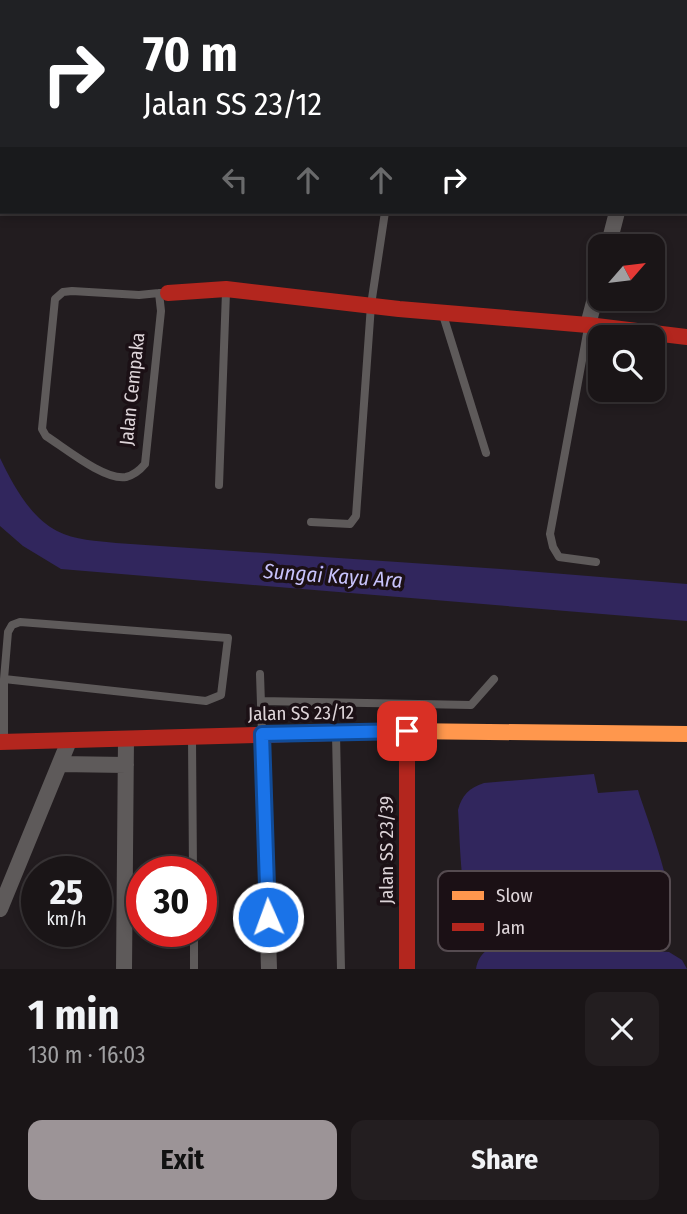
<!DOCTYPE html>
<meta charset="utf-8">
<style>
body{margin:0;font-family:"Fira Sans Condensed",sans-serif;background:#231e20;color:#f1f3f6;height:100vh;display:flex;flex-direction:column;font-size:26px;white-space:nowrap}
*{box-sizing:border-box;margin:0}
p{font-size:23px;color:#9f9fa1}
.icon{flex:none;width:38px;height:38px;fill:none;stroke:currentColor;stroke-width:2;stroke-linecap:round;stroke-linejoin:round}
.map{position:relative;height:969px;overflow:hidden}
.drawer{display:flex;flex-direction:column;background:#1a1517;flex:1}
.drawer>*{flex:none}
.hud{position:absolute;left:0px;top:0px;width:688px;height:214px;box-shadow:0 4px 10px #0003,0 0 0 2px #383436;background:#202124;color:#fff;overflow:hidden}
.needle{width:46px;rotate:62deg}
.tools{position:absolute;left:588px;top:234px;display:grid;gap:14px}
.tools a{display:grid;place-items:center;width:77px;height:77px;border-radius:14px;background:#1a1517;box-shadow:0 4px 10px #0003,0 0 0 2px #383436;font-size:35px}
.speed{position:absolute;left:21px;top:856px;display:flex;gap:14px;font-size:35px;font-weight:700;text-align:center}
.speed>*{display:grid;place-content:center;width:91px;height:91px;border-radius:50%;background:#1a1517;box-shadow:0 4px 10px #0003,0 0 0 2px #383436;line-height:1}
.speed small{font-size:18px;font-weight:400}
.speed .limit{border:10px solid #d22;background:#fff;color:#111}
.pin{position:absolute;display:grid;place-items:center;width:60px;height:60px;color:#fff;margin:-30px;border-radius:14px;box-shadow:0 4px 10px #0006}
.me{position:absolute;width:77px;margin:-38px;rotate:358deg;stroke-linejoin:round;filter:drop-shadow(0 0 5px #0008)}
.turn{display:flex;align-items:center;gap:24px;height:147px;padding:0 28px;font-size:32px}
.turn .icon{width:91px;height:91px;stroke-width:2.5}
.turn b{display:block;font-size:49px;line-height:60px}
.lanes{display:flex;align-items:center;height:66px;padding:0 28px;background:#0003;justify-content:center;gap:35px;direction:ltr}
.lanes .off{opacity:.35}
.round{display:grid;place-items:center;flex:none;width:74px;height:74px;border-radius:14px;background:#231e20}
.headline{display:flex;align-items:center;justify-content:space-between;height:119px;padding:0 28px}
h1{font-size:42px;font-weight:700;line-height:52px}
.primary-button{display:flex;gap:14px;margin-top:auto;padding:14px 28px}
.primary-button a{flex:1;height:80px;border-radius:14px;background:#9c9497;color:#111;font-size:28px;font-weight:700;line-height:80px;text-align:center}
.primary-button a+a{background:#231e20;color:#f1f3f6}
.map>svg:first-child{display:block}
.water{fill:#31265d}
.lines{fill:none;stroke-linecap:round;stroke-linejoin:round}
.lane{stroke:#5e5a5a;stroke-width:8}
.street{stroke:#5e5a5a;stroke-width:16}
.slow{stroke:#ff974d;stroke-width:16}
.jam{stroke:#b3261e;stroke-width:16}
.route-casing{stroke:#114b97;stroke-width:18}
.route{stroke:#1a73e8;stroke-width:12}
.labels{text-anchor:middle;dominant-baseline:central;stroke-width:7;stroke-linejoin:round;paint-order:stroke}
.street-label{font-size:19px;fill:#ddd4d8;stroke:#1b1015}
.water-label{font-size:21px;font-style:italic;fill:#c8c3fc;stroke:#1b1015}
.key{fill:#1b1015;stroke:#554b50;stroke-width:2}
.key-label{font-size:19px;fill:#ddd4d8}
</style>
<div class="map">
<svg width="687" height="969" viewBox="0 0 687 969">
<rect width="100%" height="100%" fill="#221c1f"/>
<path class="water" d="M0,458C13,485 30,517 57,531C74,540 98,541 116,543L501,569L687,584V621L61,569L23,546L0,526Z
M594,774L598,793L638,790C645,814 676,891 668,912C664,924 649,930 639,935L493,932C486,929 479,927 474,920C460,904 460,834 458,810C462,795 469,788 484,783Z
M505,941L669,952L682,960L687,969H476C479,952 490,947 505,941Z"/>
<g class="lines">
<path class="lane" d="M165,0L167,2
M159,293L139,295L72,291L63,292L55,299L42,429L46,436C65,448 105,481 126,477C134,475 140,470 145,464L161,311L159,293H162
M443,315L486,453
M588,328L550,534L553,547L559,557L596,562
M219,485L226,292
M311,522L350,524L356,516L371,305L385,212
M260,674L262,734
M261,701L471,705L494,679
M407,729V704
M336,734L341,969
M192,739L193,872
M4,740V679L8,632L12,625L20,622L228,638L221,695L206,701L4,679
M194,931V969"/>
<path class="street" d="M18,0L21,2
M185,2L186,0
M686,52L687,51
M608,247L617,212
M588,325L600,279
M262,734L269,969
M60,764L126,765
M0,909L69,741
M124,969L126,739"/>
<path class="slow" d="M403,731L687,734"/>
<path class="jam" d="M168,293L226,289L399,309L588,325L687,337
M407,731V969
M0,742L403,731"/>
</g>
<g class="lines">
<defs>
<path id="route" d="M268,917L262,734L407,731"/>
</defs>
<use href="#route" class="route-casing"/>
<use href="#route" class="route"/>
</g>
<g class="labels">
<g class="street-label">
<text transform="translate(132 389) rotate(-84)">Jalan Cempaka</text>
<text transform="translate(301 713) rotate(-1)">Jalan SS 23/12</text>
<text transform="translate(386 850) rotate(-90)">Jalan SS 23/39</text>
</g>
<g class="water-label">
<text transform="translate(333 576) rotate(4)">Sungai Kayu Ara</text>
</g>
</g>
<rect x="438" y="871" width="232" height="80" rx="10" class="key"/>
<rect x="452" y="891" width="32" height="9" fill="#ff974d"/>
<rect x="452" y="923" width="32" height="8" fill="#b3261e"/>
<g class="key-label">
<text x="496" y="902">Slow</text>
<text x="496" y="934">Jam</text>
</g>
</svg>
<div class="tools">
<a><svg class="needle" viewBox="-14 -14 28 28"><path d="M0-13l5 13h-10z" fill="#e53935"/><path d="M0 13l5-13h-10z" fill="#9f9fa1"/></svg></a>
<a><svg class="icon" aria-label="search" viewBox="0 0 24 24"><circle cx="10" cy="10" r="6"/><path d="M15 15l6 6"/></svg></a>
</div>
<div class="speed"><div>25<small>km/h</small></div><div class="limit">30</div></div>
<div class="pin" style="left:407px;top:731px;background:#d93025"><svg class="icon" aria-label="arrive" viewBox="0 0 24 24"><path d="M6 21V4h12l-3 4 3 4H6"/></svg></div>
<svg class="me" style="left:268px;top:917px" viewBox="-20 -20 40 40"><circle r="17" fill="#1a73e8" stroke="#fff" stroke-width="3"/><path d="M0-11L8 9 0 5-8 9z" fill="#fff"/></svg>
<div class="hud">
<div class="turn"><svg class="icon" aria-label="right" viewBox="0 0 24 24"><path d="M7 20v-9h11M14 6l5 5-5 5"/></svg><div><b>70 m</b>Jalan SS 23/12</div></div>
<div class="lanes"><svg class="icon off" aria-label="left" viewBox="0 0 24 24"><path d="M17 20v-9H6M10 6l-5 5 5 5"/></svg><svg class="icon off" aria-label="ahead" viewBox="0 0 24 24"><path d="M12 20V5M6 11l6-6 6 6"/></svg><svg class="icon off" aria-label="ahead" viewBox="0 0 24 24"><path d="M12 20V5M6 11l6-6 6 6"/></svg><svg class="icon" aria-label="right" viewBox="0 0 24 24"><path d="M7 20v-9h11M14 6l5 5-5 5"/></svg></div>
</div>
</div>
<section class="drawer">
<div class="headline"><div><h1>1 min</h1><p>130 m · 16:03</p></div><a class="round"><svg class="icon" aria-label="close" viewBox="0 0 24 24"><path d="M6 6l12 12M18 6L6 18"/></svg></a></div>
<div class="primary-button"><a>Exit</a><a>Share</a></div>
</section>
